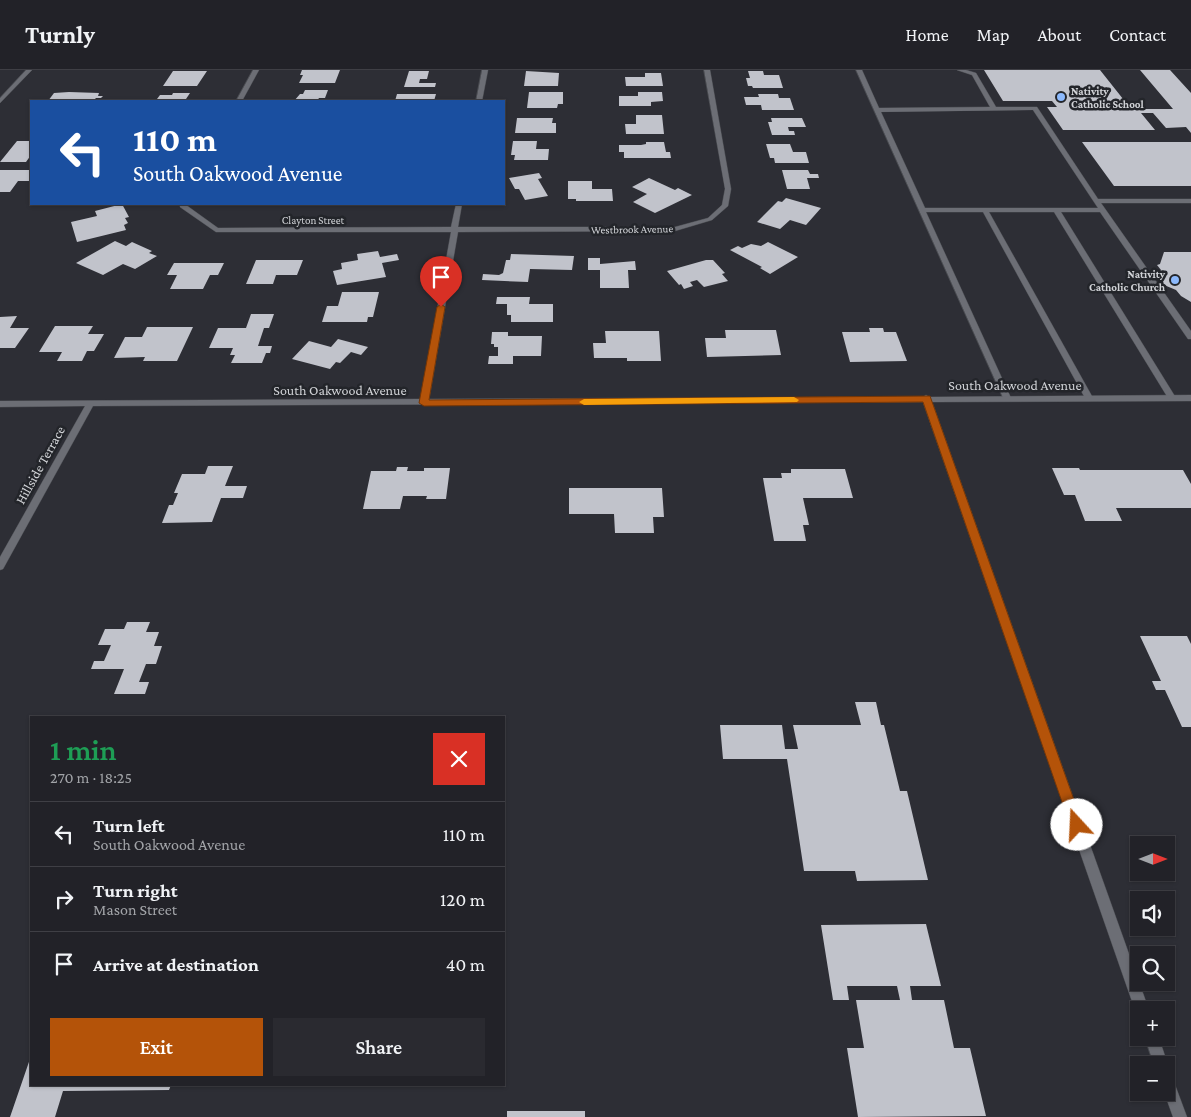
<!DOCTYPE html>
<meta charset="utf-8">
<style>
body{margin:0;font-family:"Crimson Pro",serif;background:#2a2a30;color:#f1f3f6;height:100vh;display:flex;flex-direction:column;font-size:19px;white-space:nowrap}
*{box-sizing:border-box;margin:0}
p{font-size:16px;color:#a2a4a8}
.icon{flex:none;width:28px;height:28px;fill:none;stroke:currentColor;stroke-width:2;stroke-linecap:round;stroke-linejoin:round}
.map{position:relative;flex:1;overflow:hidden}
.details{position:absolute;left:30px;top:646px;width:475px;height:370px;display:flex;flex-direction:column;background:#222228;border-radius:0px;box-shadow:0 1px 4px #0004,0 0 0 1px #3f3f45}
.details>*{flex:none}
.guide{position:absolute;left:30px;top:30px;width:475px;height:105px;border-radius:0px;box-shadow:0 1px 4px #0004,0 0 0 1px #3f3f45;background:#1a4fa0;color:#fff;overflow:hidden}
.needle{width:32px;rotate:90deg}
.controls{position:absolute;left:1130px;top:766px;display:grid;gap:10px}
.controls a{display:grid;place-items:center;width:45px;height:45px;border-radius:0px;background:#222228;box-shadow:0 1px 4px #0004,0 0 0 1px #3f3f45;font-size:25px}
.pin{position:absolute;display:grid;place-items:center;width:42px;height:42px;color:#fff;margin:-51px -21px;border-radius:50% 50% 50% 0;rotate:-45deg;box-shadow:0 0 5px #0007}
.pin .icon{rotate:45deg}
.me{position:absolute;width:55px;margin:-28px;rotate:340deg;stroke-linejoin:round;filter:drop-shadow(0 0 4px #0008)}
.turn{display:flex;align-items:center;gap:18px;height:105px;padding:0 20px;font-size:22px}
.turn .icon{width:65px;height:65px;stroke-width:2.5}
.turn b{display:block;font-size:35px;line-height:42px}
.round{display:grid;place-items:center;flex:none;width:52px;height:52px;border-radius:0px;background:#2a2a30}
.headline{display:flex;align-items:center;justify-content:space-between;height:85px;padding:0 20px}
h1{font-size:30px;font-weight:600;line-height:38px;color:#1e9e55}
.primary-button{display:flex;gap:10px;margin-top:auto;padding:10px 20px}
.primary-button a{flex:1;height:58px;border-radius:0px;background:#b45309;color:#fff;font-size:20px;font-weight:600;line-height:58px;text-align:center}
.primary-button a+a{background:#2a2a30;color:#f1f3f6}
ul{padding:0;list-style:none}
li{display:flex;align-items:center;gap:15px;height:65px;padding:0 20px;border-top:1px solid #3f3f45}
li div{flex:1}
li b{display:block;font-size:19px}
li em{font-style:normal}
header{display:flex;align-items:center;gap:30px;box-sizing:border-box;height:70px;padding:0 25px;background:#222228;border-bottom:1px solid #3f3f45}
header strong{font-size:24px}
nav{display:flex;gap:28px;margin-inline-start:auto;font-size:18px}
.map>svg:first-child{display:block}
.building{fill:#c1c3cb}
.lines{fill:none;stroke-linecap:round;stroke-linejoin:round}
.lane-casing{stroke:#494b50;stroke-width:1}
.street-casing{stroke:#494b50;stroke-width:1}
.lane{fill:#6c6e75;fill-rule:evenodd}
.street{fill:#6c6e75;fill-rule:evenodd}
.route{fill:#b45309;stroke:#753606}
.slow{fill:#f59e0b}
.poi-dot{fill:#8cb9fc;stroke:#23252a;stroke-width:2}
.labels{text-anchor:middle;dominant-baseline:central;stroke-width:5;stroke-linejoin:round;paint-order:stroke}
.far-poi-label{font-size:11px;font-weight:bold;fill:#d0d2d6;stroke:#23252a;text-anchor:start}
.far-street-label{font-size:11px;fill:#d0d2d6;stroke:#23252a}
.street-label{font-size:14px;fill:#d0d2d6;stroke:#23252a}
</style>
<header>
<strong>Turnly</strong>
<nav><a>Home</a><a>Map</a><a>About</a><a>Contact</a></nav>
</header>
<div class="map">
<svg width="1191" height="1047" viewBox="0 0 1191 1047">
<rect width="100%" height="100%" fill="#2d2e35"/>
<path class="building" d="M302,0H340L335,13H299L303,5H300Z
M984,0H1100L1131,39H1173L1140,0H1170L1191,23V63L1186,57L1166,58L1153,43H1141L1155,60H1063L1047,37H1057L1052,31H1003Z
M173,1H207L197,16H163Z
M409,1H429L427,9H420L419,13H436L435,17H404Z
M526,1L559,3L558,16H524Z
M748,1H763L764,5H779L783,18H753L752,16H748L746,8H750Z
M645,3H661L663,16H626L625,7H645Z
M305,20H328L325,28H319L317,31H294L300,24H303Z
M69,22L99,23L98,26H103L101,28H96L93,31H48L54,23Z
M529,22H563V34H558L557,38H527Z
M638,22H662L663,31L651,32V36H619V26H638Z
M173,23H190L186,29H190L188,31H148L150,29H157L160,25H172Z
M397,24H436L434,31H395Z
M758,24H778L779,28H790L794,40H762L761,35H746L744,27H759Z
M636,45H662L664,64H626L625,54H636Z
M517,48H553L552,53H556V63H515Z
M771,48H802L806,57H788L789,61H794L795,65H772L768,52H772Z
M17,71H31V85L26,92H0Z
M513,71H537L536,79H549L548,90H514L515,85H511Z
M646,72H664L666,82H670L671,88H624V82H619V75H641L646,74Z
M1082,72H1191V116H1114Z
M766,74H790L793,82H806L809,93H775L774,88H770Z
M0,100H31V109L30,111H18L10,122H0Z
M782,100H808L810,104H818L819,108H807L810,119H787Z
M539,103L542,108L538,109L548,126L525,130L519,119H515L509,108Z
M649,108L675,120L678,118L692,125L655,143L633,132L647,124L632,117Z
M568,111H592V119H612L613,131H576V129H568Z
M786,128L821,138L806,155L790,150L780,159L757,152L778,131L782,132Z
M122,134L129,147L125,148L128,153L124,155L126,160L77,172L71,152L97,146L95,141Z
M115,171L126,176L132,172L152,181L149,183L157,186L135,199L123,194L103,205L76,193Z
M768,172L798,187L770,204L760,198L762,197L730,180L738,176L742,178L751,174L761,176Z
M378,181L380,187L397,184L399,190L382,193L386,207L337,215L333,201L342,199L341,193L358,190L357,184Z
M1164,182H1191V232L1181,226L1176,220L1164,215L1156,205L1161,200L1157,195L1160,194Z
M511,184L574,186L572,200L530,199L528,212L482,210L483,204L499,205L503,203L506,190H510Z
M588,188H600V194L635,191L636,200H628L629,218H600V200H588Z
M256,190H303L297,205H276L273,214H246Z
M706,190H713L725,203L722,204L728,211L704,217L697,210L690,212L693,216L684,219L681,214L679,215L667,201Z
M174,193H224L218,205H210L203,219H170L177,205H167Z
M342,222H379L373,247H368L367,252H322L327,236H338Z
M497,227H530L529,234H553V252H511V245H507V234H496Z
M251,244H274L269,258H264L258,276H272L270,283H266L262,293H231L235,285H230L233,278H209L218,258H246Z
M17,246L10,258H29L15,278H0V247Z
M55,256H93L88,264H104L94,281H87L82,291H57L62,282H39Z
M147,257H193L177,291H143L145,287L114,288L125,267H142Z
M869,258H883L884,262H896L907,291L850,292L842,262H870Z
M725,260H776L781,285L707,287L705,268H726Z
M605,261H659L661,291H627V288H594L593,273H606Z
M492,262H508V266H542L541,286H513V294H488L489,286H498V277H494V274H491Z
M338,269L368,277L361,285L351,282L340,293L336,292L330,299L292,289L309,271L331,277Z
M208,396H233L225,416H247L243,428H221L212,452L162,453L169,435H173L178,423H174L182,404H205Z
M397,397H408L407,401H424V398H450L446,429H426L427,426H403L400,439H363L371,401H396Z
M1052,398H1079L1080,400H1183L1191,414V438H1116L1122,451H1085L1075,425H1064Z
M791,399H845L853,428H803L809,455H803L806,471H774L763,408H782L781,403H791Z
M569,418H662L664,447H653L654,463H615L614,444H569Z
M127,552H150L146,562H159L154,576H162L156,594H146L139,612H149L145,624H114L124,599H91L94,591H104L111,575H98L105,559H124Z
M1140,566H1187L1191,574V657H1182L1165,620H1156L1152,611H1161Z
M855,632H876L881,655H884L900,721H907L928,810L857,811L855,801H804L787,689H723L720,655H782L785,679H798L793,655H861Z
M926,854L941,916H910L912,930H944L954,978H970L986,1046L858,1047L847,978H864L856,930H900L897,916H847L849,930H833L821,855Z
M31,986V1015H171L169,1020L63,1021L55,1047H10Z
M507,1041H585V1047H507Z"/>
<g class="lines">
<defs>
<path id="lane" d="M856,0H862L879,38L990,37L972,5L957,0H966L976,3L996,37H1037L1098,129H1191V133H1101L1191,261V269H1188L1100,142H1061L1176,328L1175,330H1169L1168,328L1054,142H989L1093,328L1089,331L1085,328L983,142H926L1011,328L1010,330H1004ZM1033,40L1098,138H925L881,42Z"/>
<path id="street" d="M26,0H32L0,33V28Z
M253,0H259L242,31H236Z
M482,0H488L482,31H476Z
M704,0H710L731,119L728,136L712,150L675,161L458,162L429,329L923,327L926,325L929,327L1191,325V331L932,332L1149,940H1139V945L1135,940L923,332L93,336L3,499L0,500V487L85,336L0,337V331L421,329L451,162H216L180,137V134H186V135L218,158L451,157L456,134H462L458,157H675L708,148L722,135L725,119Z
M1145,968H1159L1168,995L1166,999V995H1154Z
M1166,1002L1171,1004L1187,1047H1173L1164,1022H1166Z"/>
</defs>
<use href="#lane" class="lane-casing"/>
<use href="#street" class="street-casing"/>
<use href="#lane" class="lane"/>
<use href="#street" class="street"/>
</g>
<path class="route" d="M441,234L445,237L429,330L930,326L1083,755L1081,759L1077,761L1072,759L1070,755L923,332L424,336L419,333L437,237Z"/>
<path class="slow" d="M794,327L799,330L797,332L584,335L579,332L584,329Z"/>
<g class="poi-dot">
<circle cx="1061" cy="27" r="5"/>
<circle cx="1175" cy="210" r="5"/>
</g>
<g class="labels">
<g class="far-poi-label">
<text x="1071" y="21">Nativity<tspan x="1071" dy="13">Catholic School</tspan></text>
<text x="1165" y="204" text-anchor="end">Nativity<tspan x="1165" dy="13">Catholic Church</tspan></text>
</g>
<g class="far-street-label">
<text x="313" y="150">Clayton Street</text>
<text transform="translate(632 159) rotate(-1)">Westbrook Avenue</text>
</g>
<g class="street-label">
<text x="1015" y="315">South Oakwood Avenue</text>
<text x="340" y="320">South Oakwood Avenue</text>
<text transform="translate(40 395) rotate(-61)">Hillside Terrace</text>
</g>
</g>
</svg>
<div class="controls">
<a><svg class="needle" viewBox="-14 -14 28 28"><path d="M0-13l5 13h-10z" fill="#e53935"/><path d="M0 13l5-13h-10z" fill="#a2a4a8"/></svg></a>
<a><svg class="icon" aria-label="sound" viewBox="0 0 24 24"><path d="M4 9h4l5-4v14l-5-4H4zM17 9q2 3 0 6"/></svg></a>
<a><svg class="icon" aria-label="search" viewBox="0 0 24 24"><circle cx="10" cy="10" r="6"/><path d="M15 15l6 6"/></svg></a>
<a>+</a>
<a>−</a>
</div>
<div class="pin" style="left:441px;top:237px;background:#d93025"><svg class="icon" aria-label="arrive" viewBox="0 0 24 24"><path d="M6 21V4h12l-3 4 3 4H6"/></svg></div>
<svg class="me" style="left:1077px;top:755px" viewBox="-20 -20 40 40"><circle r="19" fill="#fff"/><path d="M0-13L10 11 0 6-10 11z" fill="#b45309"/></svg>
<div class="guide">
<div class="turn"><svg class="icon" aria-label="left" viewBox="0 0 24 24"><path d="M17 20v-9H6M10 6l-5 5 5 5"/></svg><div><b>110 m</b>South Oakwood Avenue</div></div>
</div>
<section class="details">
<div class="headline"><div><h1>1 min</h1><p>270 m · 18:25</p></div><a class="round" style="background:#d93025;color:#fff"><svg class="icon" aria-label="close" viewBox="0 0 24 24"><path d="M6 6l12 12M18 6L6 18"/></svg></a></div>
<ul>
<li><svg class="icon" aria-label="left" viewBox="0 0 24 24"><path d="M17 20v-9H6M10 6l-5 5 5 5"/></svg><div><b>Turn left</b><p>South Oakwood Avenue</p></div><em>110 m</em></li>
<li><svg class="icon" aria-label="right" viewBox="0 0 24 24"><path d="M7 20v-9h11M14 6l5 5-5 5"/></svg><div><b>Turn right</b><p>Mason Street</p></div><em>120 m</em></li>
<li><svg class="icon" aria-label="arrive" viewBox="0 0 24 24"><path d="M6 21V4h12l-3 4 3 4H6"/></svg><div><b>Arrive at destination</b></div><em>40 m</em></li>
</ul>
<div class="primary-button"><a>Exit</a><a>Share</a></div>
</section>
</div>
